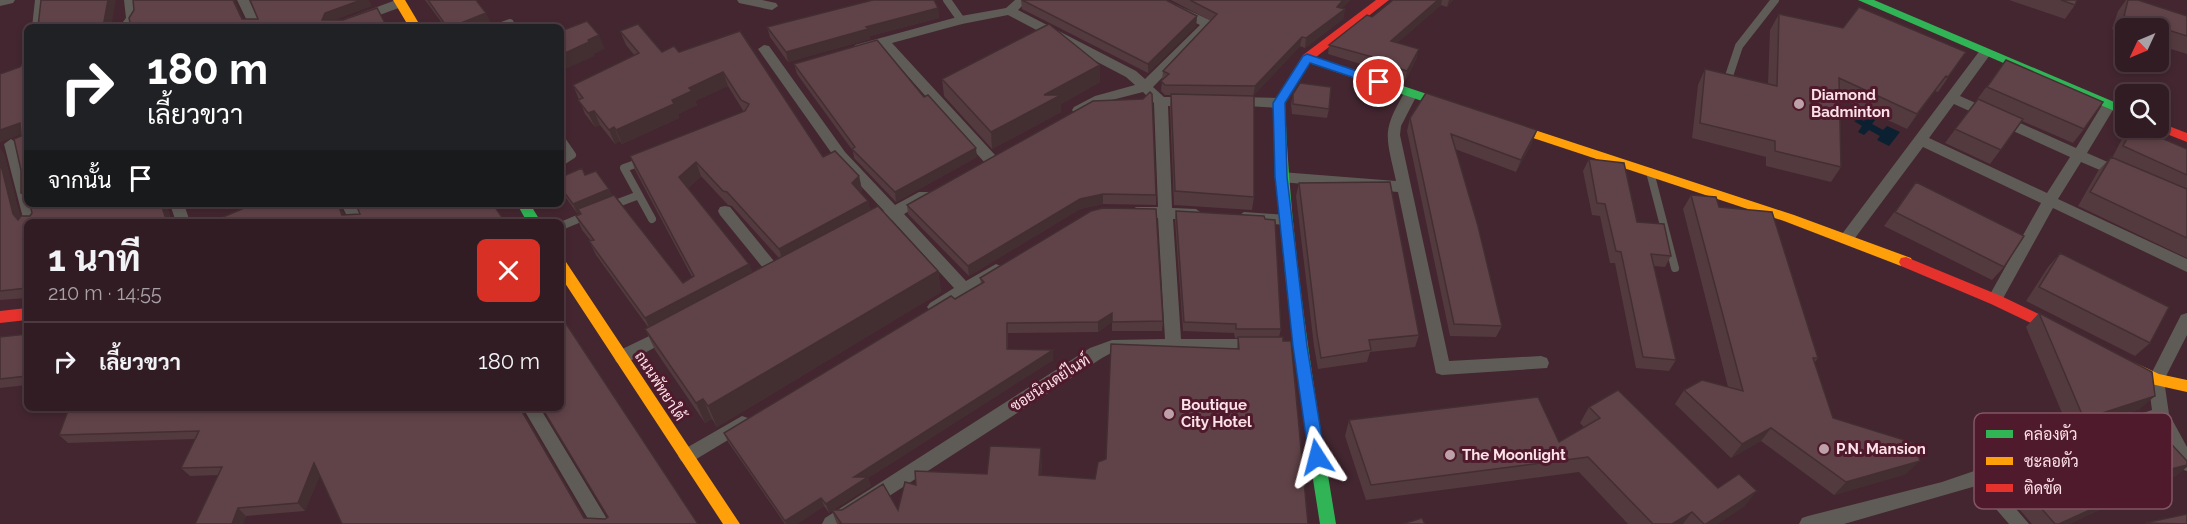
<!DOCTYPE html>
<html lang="th">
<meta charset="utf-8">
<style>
body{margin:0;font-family:Raleway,Sarabun,sans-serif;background:#3d2931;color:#f1f3f6;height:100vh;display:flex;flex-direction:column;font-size:22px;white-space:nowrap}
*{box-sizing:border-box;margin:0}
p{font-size:20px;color:#a8a1a6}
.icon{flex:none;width:33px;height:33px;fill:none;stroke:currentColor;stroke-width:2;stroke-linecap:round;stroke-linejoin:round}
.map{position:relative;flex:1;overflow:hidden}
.side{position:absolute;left:24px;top:219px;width:540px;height:192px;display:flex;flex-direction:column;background:#321c24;border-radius:9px;box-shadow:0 3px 9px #0003,0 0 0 2px #4d3a41}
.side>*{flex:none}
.top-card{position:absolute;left:24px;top:24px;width:540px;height:183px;border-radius:9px;box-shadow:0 3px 9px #0003,0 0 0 2px #4d3a41;background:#202124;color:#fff;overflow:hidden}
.needle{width:39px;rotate:226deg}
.tools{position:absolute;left:2115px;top:18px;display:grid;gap:12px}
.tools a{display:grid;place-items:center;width:54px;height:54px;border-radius:9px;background:#321c24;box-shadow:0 3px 9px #0003,0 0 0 2px #4d3a41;font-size:30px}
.pin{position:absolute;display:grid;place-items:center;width:51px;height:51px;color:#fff;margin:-26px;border:3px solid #fff;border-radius:50%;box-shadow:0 2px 6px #0007}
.me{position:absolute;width:66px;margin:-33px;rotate:351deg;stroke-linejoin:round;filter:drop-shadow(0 0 4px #0008)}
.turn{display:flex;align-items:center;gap:21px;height:126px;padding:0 24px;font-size:27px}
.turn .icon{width:78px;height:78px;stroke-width:2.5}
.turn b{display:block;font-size:42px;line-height:51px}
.then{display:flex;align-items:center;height:57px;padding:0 24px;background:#0003;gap:12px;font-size:22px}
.round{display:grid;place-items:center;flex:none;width:63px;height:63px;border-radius:9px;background:#3d2931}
.overview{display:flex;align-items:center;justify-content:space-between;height:102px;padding:0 24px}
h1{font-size:36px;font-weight:700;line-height:45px}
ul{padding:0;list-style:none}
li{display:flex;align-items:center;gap:18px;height:78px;padding:0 24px;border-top:2px solid #4d3a41}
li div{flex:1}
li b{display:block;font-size:22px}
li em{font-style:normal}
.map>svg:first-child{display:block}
.water{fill:#0b2031}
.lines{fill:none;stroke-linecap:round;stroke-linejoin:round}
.lane{stroke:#5f5c57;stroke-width:8}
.street{fill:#5f5c57;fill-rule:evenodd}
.fast{fill:#30b455;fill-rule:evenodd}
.slow{fill:#ff9f0a;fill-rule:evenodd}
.jam{fill:#e5322d;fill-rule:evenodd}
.wall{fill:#533a3e;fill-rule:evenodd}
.shaded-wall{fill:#432f32}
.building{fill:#604348;stroke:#432f32;stroke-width:1.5}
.route{fill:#1a73e8;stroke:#114b97;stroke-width:1.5}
.poi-dot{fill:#bda0a8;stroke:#4f1a2c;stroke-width:2}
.labels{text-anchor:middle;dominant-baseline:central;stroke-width:6;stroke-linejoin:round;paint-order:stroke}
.poi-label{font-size:15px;font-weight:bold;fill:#fee1e8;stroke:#4f1a2c;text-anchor:start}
.street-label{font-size:15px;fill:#fee1e8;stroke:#4f1a2c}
.key{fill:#4f1a2c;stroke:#845664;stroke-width:1.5}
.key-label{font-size:16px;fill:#fee1e8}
</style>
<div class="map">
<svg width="2187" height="524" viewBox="0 0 2187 524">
<rect width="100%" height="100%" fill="#432630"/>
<path class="water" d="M1868,116L1876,119L1872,124L1883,130L1887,126L1900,132L1889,146L1877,140L1880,136L1869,130L1864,135L1858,132L1862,126L1854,121L1860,119L1864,121Z"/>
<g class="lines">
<path class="lane" d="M947,0L961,20
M499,27L510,23
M1728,79L1739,46L1775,0
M561,139L572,155L561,162
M641,162L624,168L652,219
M1650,172L1675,268
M610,206L639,195
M561,226L585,216"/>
<path class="street" d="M0,0H15L13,3L0,6Z
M35,0H47L44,27H32Z
M124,0H136L138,19L132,27H119L126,18Z
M237,0H249L262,27H250Z
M396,0H404L406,3L404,6L347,27H329L331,24Z
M737,0H762L776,3L778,6L772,10L739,3Z
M1015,0H1028L1018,10L1136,71L1145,79L1200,25L1150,0H1166L1212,21L1214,24L1212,27L1153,87L1164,97H1189L1196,102L1189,107L1168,106L1172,208L1196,209L1203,214L1196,219H1173L1181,339H1258L1264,340L1266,345L1264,350L1258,351L1113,352L1102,358L846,524H822L825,518L1090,348L1112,340L1165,339L1158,218L1136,217L1129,212L1136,207H1158L1154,103L1143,92L1104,102L1084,113H1074L1072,110L1074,107L1095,96L1135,85L1126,77L1008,15L962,24L892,43L995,155L997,159L995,163H985L881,46L860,52L854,48L855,45L961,16L1006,8Z
M764,45L769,46L845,152L895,205L919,192H929L931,196L929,200L904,214L966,281L996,264L1001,266L1004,270L1001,274L940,311H930L927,307L930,303L954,288L892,220L876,229H866L864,225L866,221L884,211L835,158L758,49Z
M1986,48L1992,52L1960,96L2076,148L2104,102H2114L2116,105L2087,153L2126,170L2128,174L2121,179L2081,162L2058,199L2187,259V272L2053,208L2001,302H1991L1988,298L2041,203L1923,147L1852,242H1842L1840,238L1842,234L1981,49ZM1954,104L2070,157L2047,193L1929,138Z
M1411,89L1418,93L1401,126L1400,135L1449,361L1541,356L1547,358L1549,363L1547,368L1442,375L1436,373L1398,192L1281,182L1274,177L1281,172L1396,181C1386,135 1381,132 1406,90Z
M1234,97L1279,98L1286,103L1279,108L1229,105L1227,102L1229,99Z
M11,139L18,144L27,179V204H34L38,222H27V226L24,222L4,144Z
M170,204H184L190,222H176Z
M341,204H355L364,222H350Z
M725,206L730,207L782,271L785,275L782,279H772L720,215L718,211L720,207Z
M1244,212L1286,215L1291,216L1293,220L1291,224L1286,225L1244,222L1237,217Z
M2187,313V335L2164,380L2169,414L2187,447V471L2181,469L2157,423L1992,481L2029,524H2009L1976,486L1844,524H1799L1802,518L1808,516L1942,482L2152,410L2148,380L2181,315Z
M668,327L674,329L676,333L674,337L628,362L622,364L616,362L614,357L616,352Z
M523,408H540L610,524H591Z
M742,416L748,418L750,423L748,428L693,461L687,463L681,461L678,456L681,451Z"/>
<path class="fast" d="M1858,0H1874L2126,107V116Z
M1307,54L1457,104L1459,107L1453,111L1449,110L1303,61L1301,58Z
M1279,99L1285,103C1290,245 1313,384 1336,524H1320C1298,384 1277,245 1273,103Z
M517,204H530L541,222H527Z"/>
<path class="slow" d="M393,0H405L421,27H409Z
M1507,121L1794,215L1911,258L1913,262L1911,266H1901L1784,221L1503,128L1501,125L1503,122Z
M561,261L566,262L740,524H723L561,277Z
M2127,359L2159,374L2187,380V392L2151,384L2122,369L2120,365L2122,361Z"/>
<path class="jam" d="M1376,0H1389L1311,61L1283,106H1275L1273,103L1303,55Z
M2158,122L2187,133V142L2154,129L2153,128H2158Z
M1906,257L2001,296L2068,328L2070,332L2068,336H2058L1991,304L1901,266L1899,262L1901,258Z
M27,308V320L0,323V311Z"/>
</g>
<path class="wall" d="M425,0H476L493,27H445Z
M1021,0L1197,16L1196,26L1148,73L1022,9Z
M1171,0H1350L1342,8L1345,9L1343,19L1305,48L1300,46L1253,96L1254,197L1252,210L1174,205L1170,108L1171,95H1165L1161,91L1163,71L1211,21Z
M1393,0H1453L1447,7L1441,5L1397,43L1419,49L1416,59L1405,81L1376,72L1377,69L1328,54L1329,45L1372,17Z
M2009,0H2077L2075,5L2065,19Z
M2126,0H2138L2187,16V54L2158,45V28H2126V34L2112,29L2118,11Z
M938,8L939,18L870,36V39L788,62L770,37L767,27Z
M1779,14L1843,28L1966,52L1938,92L1935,91L1907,129L1840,98L1841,167L1831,182L1766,166V157L1692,138L1698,85L1705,69L1768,84L1770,30Z
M620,31L662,52H679L740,31L823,157L859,176L862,190L860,192L868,201L870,210L938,271L941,292L717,427L712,419L705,423L655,350L645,329L648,327L596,255L589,241H591L582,230L576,216L580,214L579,212L577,213L561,191V177L585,175L609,189L612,196L683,283L692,277L635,170L630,156L744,112L728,86L695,101L697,105L678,114L679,118L622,144L620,141L615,144L600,125L595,127L585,114L573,85L635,56L626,45ZM701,176L728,205L732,206L779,258L752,272L749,264L688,188Z
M2006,60L2084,129L2073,143L2022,121L1990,164L1945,143Z
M27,62V199L21,193V134L0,142V74L20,67Z
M794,64L924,97L977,157L896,202L854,158L853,151L797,74Z
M942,79L1100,82L1061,104V112L992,149L944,96Z
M1293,94L1329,109L1327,118L1292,114L1291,104Z
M1093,101L1156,195V205L1103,204L1080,209L969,276L908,214L907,205Z
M1410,118L1532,143L1516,172L1455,149L1502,326L1496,337L1450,336L1407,131Z
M2133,128H2138L2187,149V258L2078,206L2098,171L2111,157L2112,158L2122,139Z
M0,149L4,154L20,216H30L32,213L30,204H166L172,222H27V298L0,300Z
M1589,159L1637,222L1671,256L1665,267L1654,266L1676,360L1669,371L1636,368L1615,263H1610L1600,216L1592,215L1583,171Z
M1916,182L2004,267L1992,280L1884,226Z
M1299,183L1419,335L1415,347L1370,352L1367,362L1318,369L1314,346L1296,196Z
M1691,195L1719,207L1818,358L1814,363L1833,418L1906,474L1834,495L1761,441L1731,458L1675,404L1684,390L1728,387L1683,209Z
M1176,211L1281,329L1279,337L1308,524H837L832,511L829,513L824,506L797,524H785L728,442L724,433L981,284L980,278L1163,321L1162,331H1112V322L1098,332L1008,333V349L1053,360L868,478L871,486L833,510H898L916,485L987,474L1042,464L1041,475L1095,479L1106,459L1237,348L1238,338H1235L1234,333L1183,331L1175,220Z
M2060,253L2150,343L2135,356L2026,301L2048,267Z
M2039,313L2140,409L2070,432L2026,327Z
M27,334V385L0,388V337Z
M1589,407L1718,488L1745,506L1717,524H1628L1579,472L1366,500L1345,436L1349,420L1559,442L1584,427L1580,423Z
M521,409L585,518L698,524H342L320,475L305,511L246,516L243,524L219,475L190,476L181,468L195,439L68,443L59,435L278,411Z
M2100,450L2176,476L2138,485L2125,498L2069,524H2032L2002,489L2015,478Z"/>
<path class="shaded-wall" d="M108,0H116L111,27H103Z
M233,0H235L247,27L242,19Z
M361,0H369L372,6L330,22L322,20L325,13Z
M1343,0H1350L1335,16L1337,7Z
M1438,0H1442L1441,5L1389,50L1391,41Z
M1449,0H1453L1447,7Z
M938,8L939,18L870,36V39L788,62L786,52L866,27Z
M1345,9L1343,19L1305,48L1306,38Z
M486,13L493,27H451Z
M1197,16L1196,26L1148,73V64Z
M599,35L605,49L594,54L595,56L561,71V55Z
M1302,37L1300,46L1253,96L1255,86Z
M1419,49L1416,59L1405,81L1407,71Z
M1100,65V82L1061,104V112L992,149L991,132L1044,95Z
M723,72L728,86L695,101L697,105L678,114L679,118L622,144L616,130L672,100L689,88Z
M1946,76L1935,91L1907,129L1917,114Z
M594,111L600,125L595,127L588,113Z
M20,123L27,132L0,142V130Z
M614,127L620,141L615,144L609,130Z
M1537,130L1532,143L1516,172L1521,160Z
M976,148L977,157L896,202L895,192Z
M0,149L4,154L22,223L13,214L0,161Z
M696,162L701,176L684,191L679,177Z
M859,176L862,190L855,197L852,183Z
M609,189L613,199L578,209L579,212L577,213L573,204Z
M1103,194V204L1080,209L969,276L968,266L1080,199Z
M868,201L871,215L783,262L779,249Z
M161,204H166L172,222H167Z
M338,204H340L348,222L342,215Z
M749,264L754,277L651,331L645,318Z
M938,271L941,292L717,427L708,406Z
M1112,313V322L1098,332V322Z
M1053,350V360L868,478L871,486L829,513L826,504L854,477Z
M2155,396L2140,409L2070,432L2084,419Z
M703,399L712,419L705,423L696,403Z
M1771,428L1761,441L1731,458L1742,444Z
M1041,448L1042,464L1040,491L1039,475Z
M1920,461L1906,474L1834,495L1846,482Z
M314,463L322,471L305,511L298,503Z
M2187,465V467L2176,476L2117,491L2132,479Z
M2140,487L2125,498L2069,524H2059Z
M1757,491L1745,506L1717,524H1706Z
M821,498L824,506L797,524H786L785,521Z
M238,508L246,516L243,524H232Z
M1692,512L1683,524H1672Z"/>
<path class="building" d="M41,0H108L103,27H38Z
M133,0H233L242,19H258L250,0H361L325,13L322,20H343L377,8L387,27H131L129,18L134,10Z
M428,0H476L486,13L451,27H447Z
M873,0H934L938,8L866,27L868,29L786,52L767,27Z
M1022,0H1166L1197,16L1148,64Z
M1190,0H1343L1337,7L1345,9L1306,38L1302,37L1255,86L1165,85L1161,81L1169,74L1163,71L1217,14Z
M1393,0H1438L1391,41L1419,49L1407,71L1379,62L1380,59L1329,45L1367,15L1372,17Z
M2061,0H2077L2075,5Z
M2128,0H2138L2187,16V36L2124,16Z
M1859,7L1966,52L1948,77L1946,76L1917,114L1839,78L1841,167L1775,151V141L1700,123L1705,69L1777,86L1779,14L1843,28Z
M587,21L599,35L588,40L589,42L561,55V31Z
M638,24L662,52L674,46L679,52L740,31L823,157L835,151L859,176L852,183L868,201L779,249L727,192L723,191L696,162L679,177L749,264L645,318L589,241L594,240L576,216L581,214L578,209L614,195L683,283L694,276L630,156L745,111L749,104L741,100L723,72L689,88L692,91L672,100L674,104L616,130L614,127L609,130L594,111L588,113L578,100L583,98L573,85L639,53L620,31Z
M1049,24L1100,65L1044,95H1061L991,132L942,79Z
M877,40L924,97L928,95L976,148L895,192L852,149L855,147L794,64Z
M2006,60L2103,102L2084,129L1987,87Z
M27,62V195L21,193V170L14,139L21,136L20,123L0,130V74L20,67L22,64Z
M1300,83L1331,87L1329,109L1293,104V94Z
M1150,92L1152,94L1156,195L1103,194L1080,199L968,266L907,205L1093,101L1143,99Z
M1426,93L1537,130L1521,160L1451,134L1478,226L1502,326L1454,324L1410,118Z
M1171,94L1254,96V197L1175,191Z
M1978,99L2023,119L2001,150L1955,129Z
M2133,128H2138L2187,149V175L2123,146Z
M2111,157L2187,189V238L2090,192Z
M1589,159L1624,163L1637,222L1664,224L1671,256L1651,254L1676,360L1643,357L1621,252L1616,251L1605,204L1597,203Z
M0,161L13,214L18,220L21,216H30L32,213L30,204H161L167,222H27V288L0,291Z
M582,168L585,175L596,171L609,189L573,204L561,188V177Z
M1390,182L1419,335L1369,340L1371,350L1321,358L1317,334L1299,183Z
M1916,182L2024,236L2004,267L1895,212Z
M1691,195L1716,197L1719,207L1772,212L1818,358H1813L1833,418L1914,443L1920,461L1846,482L1771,428L1742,444L1684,390L1702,380L1743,391Z
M248,204H338L342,215L360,214L356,204H493L505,222H211L249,206Z
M878,206L938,271L708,406L703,399L696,403L645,329Z
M1103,208L1156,209L1163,321L1112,322V313L1098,322L1007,323V349L1053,350L854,477H868L826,504L821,498L785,521L724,433L951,296L955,299L984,282L980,278L1091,211Z
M1176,211L1264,216L1265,219L1275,220L1281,329H1236V324L1184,322Z
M2060,253L2169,307L2150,343L2039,287Z
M2039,313L2152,372L2155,396L2084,419Z
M561,316L698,524H342L314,463L298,503L238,508L232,524H195L222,467L181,468L199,431L59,435L69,408H275L278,411L280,408H520L584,518L605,519L608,517L542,408H561Z
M27,334V376L0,379V337Z
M1238,337H1283V341H1291L1308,524H839L841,523L832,510H842L883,484L898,510L905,482L916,485L915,471L987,474L990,446L1041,448L1039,475L1095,479L1098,462L1106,459L1111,344L1239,349Z
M1618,390L1718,488L1739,474L1757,491L1706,524H1704L1692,512L1672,524H1653L1588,457L1371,485L1349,420L1538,397L1559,442L1600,418L1589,407Z
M2162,434L2187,461V465L2132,479L2140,487L2059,524H2055L2015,478L2093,444L2100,450Z
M2187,514V524L2145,523Z
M1422,518L1425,524H1402Z"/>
<path class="route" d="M1307,54L1383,80L1385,82L1379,86L1310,63L1285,103L1287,177L1307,346L1325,457L1323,462L1317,464L1312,462L1309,457L1293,346L1275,177L1273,103L1303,56Z"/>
<g class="poi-dot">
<circle cx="1799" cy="104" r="6"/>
<circle cx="1169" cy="414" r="6"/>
<circle cx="1824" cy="449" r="6"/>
<circle cx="1450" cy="455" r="6"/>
</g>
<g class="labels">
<g class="poi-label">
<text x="1811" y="95">Diamond<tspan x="1811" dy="17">Badminton</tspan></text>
<text x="1181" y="405">Boutique<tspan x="1181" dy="17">City Hotel</tspan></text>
<text x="1836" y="449">P.N. Mansion</text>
<text x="1462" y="455">The Moonlight</text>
</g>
<g class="street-label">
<text transform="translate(1050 383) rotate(-33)">ซอยนิวเดย์ไนท์</text>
<text transform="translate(660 386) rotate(57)">ถนนพัทยาใต้</text>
</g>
</g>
<rect x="1974" y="413" width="198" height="96" rx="9" class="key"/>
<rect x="1986" y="430" width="27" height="8" fill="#30b455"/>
<rect x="1986" y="457" width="27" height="8" fill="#ff9f0a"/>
<rect x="1986" y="484" width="27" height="8" fill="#e5322d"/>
<g class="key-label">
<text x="2024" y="440">คล่องตัว</text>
<text x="2024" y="467">ชะลอตัว</text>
<text x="2024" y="494">ติดขัด</text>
</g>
</svg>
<div class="tools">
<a><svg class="needle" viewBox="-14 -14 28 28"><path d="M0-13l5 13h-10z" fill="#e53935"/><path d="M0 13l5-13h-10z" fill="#a8a1a6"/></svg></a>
<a><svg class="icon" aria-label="search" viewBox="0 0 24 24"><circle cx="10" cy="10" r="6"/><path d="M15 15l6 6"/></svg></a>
</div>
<div class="pin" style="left:1379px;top:82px;background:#d93025"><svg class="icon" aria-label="arrive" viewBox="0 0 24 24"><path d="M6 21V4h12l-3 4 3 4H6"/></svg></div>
<svg class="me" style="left:1317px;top:457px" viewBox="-20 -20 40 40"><path d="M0-17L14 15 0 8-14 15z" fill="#1a73e8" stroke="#fff" stroke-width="4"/></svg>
<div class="top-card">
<div class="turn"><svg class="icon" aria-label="right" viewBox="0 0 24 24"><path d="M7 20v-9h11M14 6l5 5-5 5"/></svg><div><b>180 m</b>เลี้ยวขวา</div></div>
<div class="then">จากนั้น<svg class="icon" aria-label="arrive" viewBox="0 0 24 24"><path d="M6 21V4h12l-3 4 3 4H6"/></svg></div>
</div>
<section class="side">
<div class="overview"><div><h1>1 นาที</h1><p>210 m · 14:55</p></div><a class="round" style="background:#d93025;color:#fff"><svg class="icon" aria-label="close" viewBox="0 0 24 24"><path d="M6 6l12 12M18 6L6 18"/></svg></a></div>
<ul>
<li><svg class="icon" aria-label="right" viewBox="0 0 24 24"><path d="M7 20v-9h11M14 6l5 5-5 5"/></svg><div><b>เลี้ยวขวา</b></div><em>180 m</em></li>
</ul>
</section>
</div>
